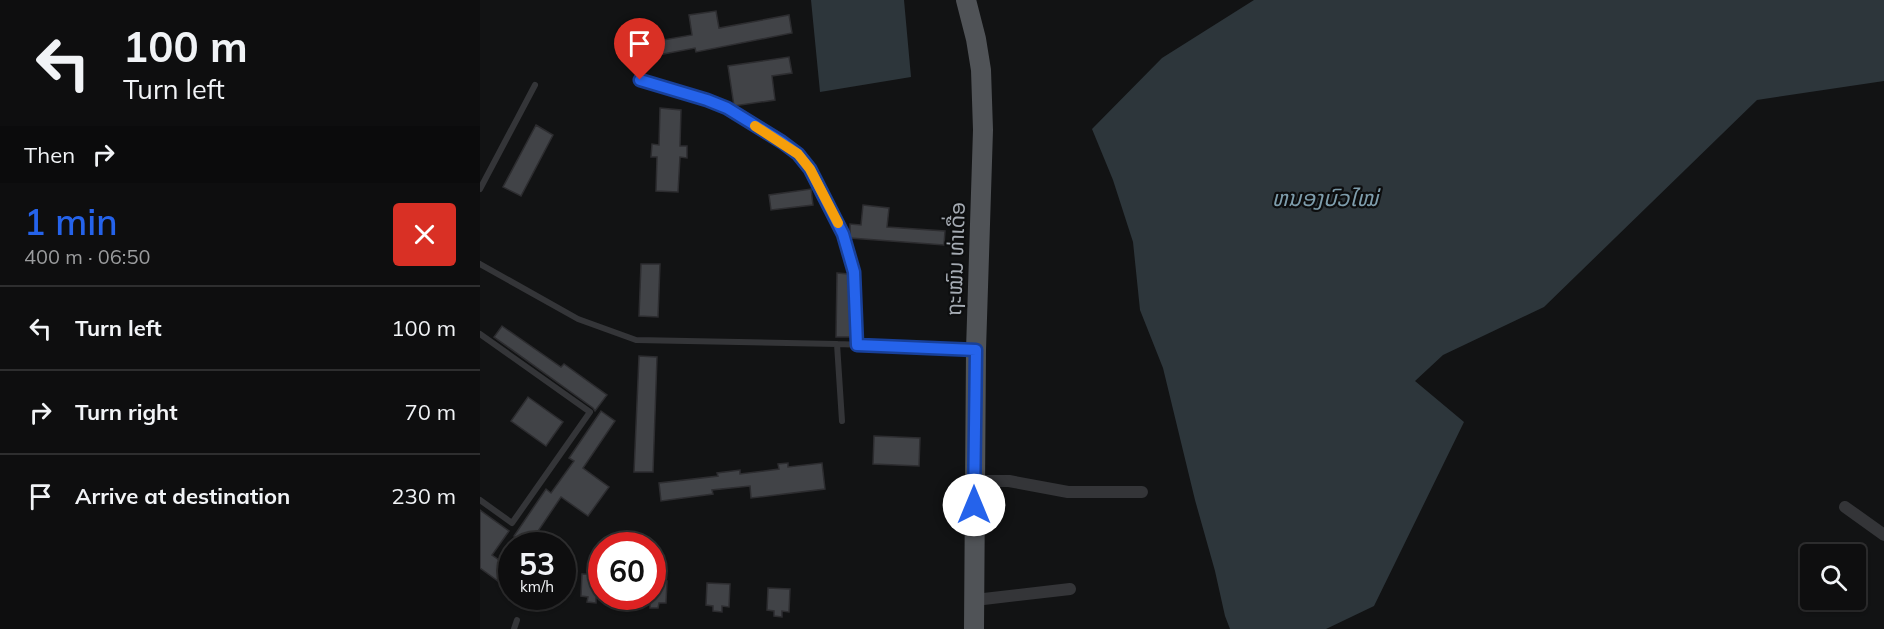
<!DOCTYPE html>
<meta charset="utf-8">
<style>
body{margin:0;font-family:Mulish,"Noto Sans Lao",sans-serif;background:#171718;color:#f1f3f6;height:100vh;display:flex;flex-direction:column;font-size:22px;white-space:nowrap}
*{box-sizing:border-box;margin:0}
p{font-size:20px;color:#9b9c9e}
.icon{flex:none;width:33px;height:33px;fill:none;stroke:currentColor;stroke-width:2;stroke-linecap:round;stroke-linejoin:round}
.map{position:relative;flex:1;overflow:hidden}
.panel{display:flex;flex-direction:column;background:#0e0e0f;width:480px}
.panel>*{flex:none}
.guide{background:#0e0e0f;color:#f1f3f6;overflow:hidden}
.controls{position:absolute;left:1320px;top:544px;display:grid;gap:12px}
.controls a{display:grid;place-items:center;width:66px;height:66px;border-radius:6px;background:#0e0e0f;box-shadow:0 2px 4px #0004,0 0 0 2px #2e2e2f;font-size:30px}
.speed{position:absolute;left:18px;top:532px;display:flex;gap:12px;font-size:30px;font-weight:700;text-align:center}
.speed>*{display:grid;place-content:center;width:78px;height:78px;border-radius:50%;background:#0e0e0f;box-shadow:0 2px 4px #0004,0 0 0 2px #2e2e2f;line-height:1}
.speed small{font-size:15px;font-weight:400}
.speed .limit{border:9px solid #d22;background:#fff;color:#111}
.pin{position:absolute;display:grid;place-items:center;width:51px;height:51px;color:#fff;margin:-62px -26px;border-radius:50% 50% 50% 0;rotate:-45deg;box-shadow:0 0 6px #0007}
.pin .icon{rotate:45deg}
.me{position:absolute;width:66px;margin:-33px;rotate:0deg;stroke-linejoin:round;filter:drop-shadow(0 0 4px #0008)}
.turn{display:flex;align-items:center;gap:21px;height:126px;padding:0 24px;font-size:27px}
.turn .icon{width:78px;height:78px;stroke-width:2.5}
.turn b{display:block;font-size:42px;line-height:51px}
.then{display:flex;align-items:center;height:57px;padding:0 24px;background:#0003;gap:12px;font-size:22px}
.round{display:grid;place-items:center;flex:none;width:63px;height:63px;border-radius:6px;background:#171718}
.headline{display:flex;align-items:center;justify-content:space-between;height:102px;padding:0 24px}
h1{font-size:36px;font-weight:600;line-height:45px;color:#2563eb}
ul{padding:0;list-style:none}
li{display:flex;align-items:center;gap:18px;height:84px;padding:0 24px;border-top:2px solid #2e2e2f}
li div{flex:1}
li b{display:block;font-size:22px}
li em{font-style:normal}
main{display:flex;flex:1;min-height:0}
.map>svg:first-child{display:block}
.water{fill:#2d363b}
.building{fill:#414347;stroke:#2d2d30;stroke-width:1.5}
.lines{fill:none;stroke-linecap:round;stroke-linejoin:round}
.service{stroke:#343538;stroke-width:6}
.minor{stroke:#343538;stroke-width:12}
.primary{stroke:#505357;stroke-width:20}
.route-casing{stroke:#184099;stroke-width:15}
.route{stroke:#2563eb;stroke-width:10}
.slow{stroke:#f59e0b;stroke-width:10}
.labels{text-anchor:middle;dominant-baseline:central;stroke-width:4.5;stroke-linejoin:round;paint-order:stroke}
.street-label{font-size:21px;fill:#a5abb3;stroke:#0d0e0f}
.water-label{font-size:22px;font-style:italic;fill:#7e9dac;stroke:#0d0e0f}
</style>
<main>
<section class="panel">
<div class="guide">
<div class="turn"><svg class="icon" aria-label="left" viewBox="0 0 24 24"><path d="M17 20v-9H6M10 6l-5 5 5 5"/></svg><div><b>100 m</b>Turn left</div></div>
<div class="then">Then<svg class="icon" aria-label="right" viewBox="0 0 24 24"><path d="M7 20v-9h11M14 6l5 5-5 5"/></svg></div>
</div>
<div class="headline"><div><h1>1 min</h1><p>400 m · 06:50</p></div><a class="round" style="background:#d93025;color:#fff"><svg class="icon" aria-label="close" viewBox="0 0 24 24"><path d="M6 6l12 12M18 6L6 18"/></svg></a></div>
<ul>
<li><svg class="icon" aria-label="left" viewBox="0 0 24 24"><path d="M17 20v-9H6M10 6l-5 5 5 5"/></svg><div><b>Turn left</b></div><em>100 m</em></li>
<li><svg class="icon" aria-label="right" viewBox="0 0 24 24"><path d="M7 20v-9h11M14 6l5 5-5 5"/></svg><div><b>Turn right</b></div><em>70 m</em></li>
<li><svg class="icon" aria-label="arrive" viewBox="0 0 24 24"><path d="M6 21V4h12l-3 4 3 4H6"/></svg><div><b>Arrive at destination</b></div><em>230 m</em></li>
</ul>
</section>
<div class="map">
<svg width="1404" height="629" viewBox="0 0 1404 629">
<rect width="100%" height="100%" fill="#121314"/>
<path class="water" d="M331,0H424L431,77L340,92Z
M774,0H1404V81L1277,100L1064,307L963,355L935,381L984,422L894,606L846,629H750L745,616L735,571L715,500L683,368L660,310L653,242L633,180L612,129L682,58Z"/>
<path class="building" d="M236,11L239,28L309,15L312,33L216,52L215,48L162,58L160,44L212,35L209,15Z
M309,57L312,73L292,76L295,100L254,106L248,66Z
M180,108L201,110L200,146H207V158L200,157L198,192L176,191L177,157H171L172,144L179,145Z
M56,125L73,135L41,196L23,187Z
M331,189L333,205L291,210L289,195Z
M383,205L409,208L407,227L465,231L464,245L370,238V224L381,225Z
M161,264H180L178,317L159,316Z
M357,273L369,274L370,337H356Z
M22,326L81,367L84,364L127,395L115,411L113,408L14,337Z
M159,356L177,357L173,472H154Z
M48,397L83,422L66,446L31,421Z
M121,411L135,421L103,468L129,487L108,516L81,497L48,546L34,536L66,489L71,493L94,461L89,458Z
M394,436L440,438L439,466L393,464Z
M308,463V467L342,463L345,489L271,498L270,486L232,490L233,494L181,501L179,483L238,476L237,473L260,470V474L299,469L298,464Z
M0,510L29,531L12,555L32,569V571L22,584L0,568Z
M102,574L122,575V598H116V603L107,602L108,597L101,596Z
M172,580L187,581L186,603H179L178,608H170V597H172Z
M227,583L250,584L249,607L242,606V612L233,611V606L226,605Z
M288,588L310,589L309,612L302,611V617L294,616V611L287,610Z"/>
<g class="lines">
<path class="service" d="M160,80L227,100L247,109L302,142L318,155L330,169L363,234L374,272L377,345
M0,189L55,85
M0,264L98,319L156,340L357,344L494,349
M0,334L110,412L32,523L0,500
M357,344L362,421
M34,629L37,620"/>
<path class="minor" d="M494,481H529L588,492H662
M1365,507L1404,535
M495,600L590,589"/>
<path class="primary" d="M486,0L496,39L501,70L503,130L496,350L494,629"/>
</g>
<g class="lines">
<defs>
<path id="route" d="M160,80L227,100L247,108L302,142L318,154L330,169L363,234L374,272L377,345L496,350L494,505"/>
</defs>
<use href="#route" class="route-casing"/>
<use href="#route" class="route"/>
<path class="slow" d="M275,126L318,154L330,169L358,223"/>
</g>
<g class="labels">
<g class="street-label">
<text transform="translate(475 259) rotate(-88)">ຖະໝົນ ທ່າເດື່ອ</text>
</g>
<g class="water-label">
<text x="845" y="198">ຫນອງບົວໄໝ່</text>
</g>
</g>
</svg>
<div class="controls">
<a><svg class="icon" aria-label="search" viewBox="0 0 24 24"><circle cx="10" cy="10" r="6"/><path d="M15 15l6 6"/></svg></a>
</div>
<div class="speed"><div>53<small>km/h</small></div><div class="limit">60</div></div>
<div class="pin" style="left:160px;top:80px;background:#d93025"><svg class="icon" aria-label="arrive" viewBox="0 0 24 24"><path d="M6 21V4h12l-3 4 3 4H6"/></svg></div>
<svg class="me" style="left:494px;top:505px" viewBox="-20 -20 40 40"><circle r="19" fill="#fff"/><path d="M0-13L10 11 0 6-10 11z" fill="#2563eb"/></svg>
</div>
</main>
